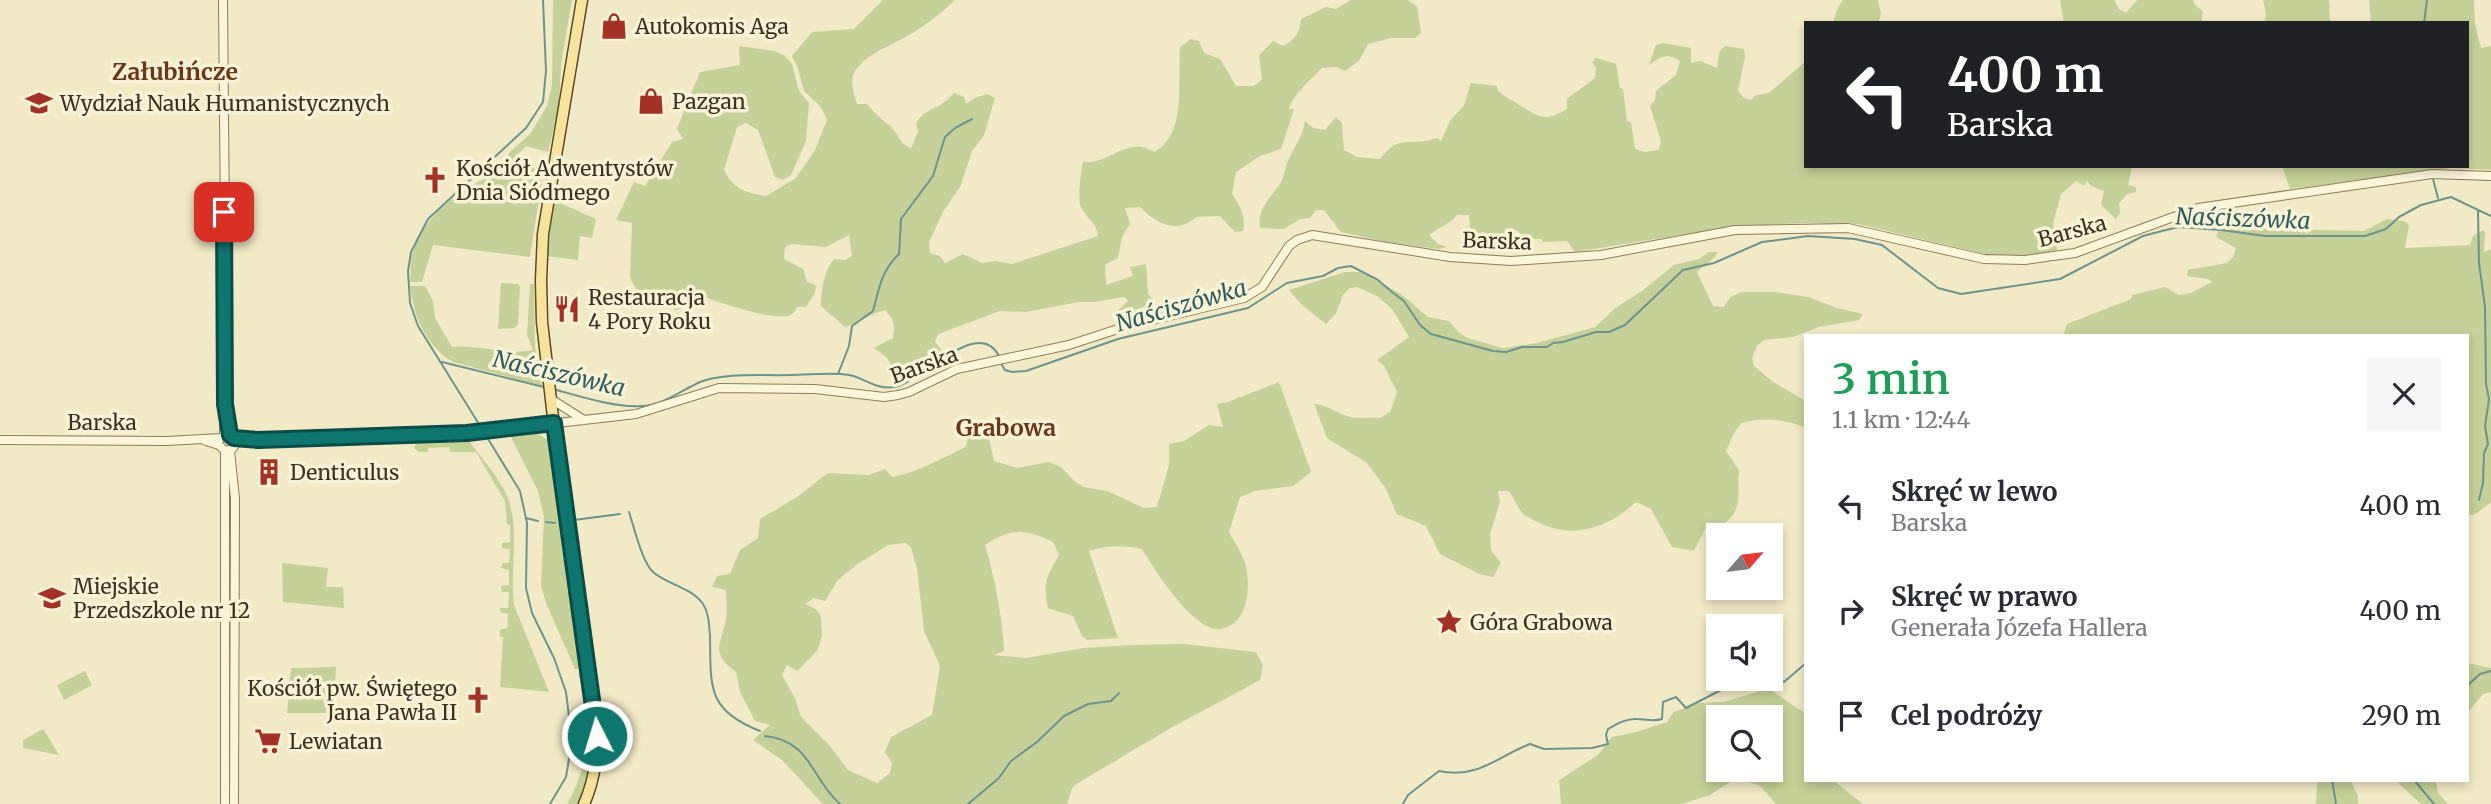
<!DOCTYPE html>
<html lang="pl">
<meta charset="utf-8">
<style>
body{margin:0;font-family:Merriweather,serif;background:#f7f7f7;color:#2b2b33;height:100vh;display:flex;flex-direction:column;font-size:26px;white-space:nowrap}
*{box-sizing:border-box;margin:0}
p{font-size:23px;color:#7c7c81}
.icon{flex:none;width:38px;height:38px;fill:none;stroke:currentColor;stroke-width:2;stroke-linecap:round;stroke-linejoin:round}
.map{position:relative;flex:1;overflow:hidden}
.details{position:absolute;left:1804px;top:334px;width:665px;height:448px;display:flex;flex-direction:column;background:#fff;border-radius:0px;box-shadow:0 4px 10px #0003}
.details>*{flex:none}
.hud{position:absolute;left:1804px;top:21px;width:665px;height:147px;border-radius:0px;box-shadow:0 4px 10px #0003;background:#202124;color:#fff;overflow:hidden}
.needle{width:46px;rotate:62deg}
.controls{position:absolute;left:1706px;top:523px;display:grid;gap:14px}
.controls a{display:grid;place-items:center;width:77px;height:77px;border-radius:0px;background:#fff;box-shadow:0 4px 10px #0003;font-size:35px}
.pin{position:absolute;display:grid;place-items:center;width:60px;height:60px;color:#fff;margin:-30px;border-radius:14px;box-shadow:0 4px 10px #0006}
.me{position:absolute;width:77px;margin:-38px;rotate:355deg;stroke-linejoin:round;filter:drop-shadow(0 0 5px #0008)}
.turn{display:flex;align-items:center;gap:24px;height:147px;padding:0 28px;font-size:32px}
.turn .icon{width:91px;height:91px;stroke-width:2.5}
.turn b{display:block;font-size:49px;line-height:60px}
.round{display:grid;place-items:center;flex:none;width:74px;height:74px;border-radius:0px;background:#f7f7f7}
.head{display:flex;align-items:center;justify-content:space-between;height:119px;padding:0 28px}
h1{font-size:42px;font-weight:600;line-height:52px;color:#1e9e55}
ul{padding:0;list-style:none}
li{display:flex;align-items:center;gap:21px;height:105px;padding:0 28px}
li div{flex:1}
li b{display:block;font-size:26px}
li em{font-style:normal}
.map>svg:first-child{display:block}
.green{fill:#c5d198;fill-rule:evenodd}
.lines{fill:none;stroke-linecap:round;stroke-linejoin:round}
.stream{stroke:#6d948f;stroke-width:2}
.minor-casing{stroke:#8f7c5a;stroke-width:10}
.major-casing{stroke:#5d492e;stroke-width:13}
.minor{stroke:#fbf5da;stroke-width:8}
.major{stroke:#f7e49c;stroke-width:10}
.route-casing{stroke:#0a4d48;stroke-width:18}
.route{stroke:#0f766e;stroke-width:12}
.labels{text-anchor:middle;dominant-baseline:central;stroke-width:7;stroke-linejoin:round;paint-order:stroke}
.poi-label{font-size:21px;fill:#3e311e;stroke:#f8f2d6;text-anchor:start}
.street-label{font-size:21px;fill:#3e311e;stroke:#f8f2d6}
.neighbourhood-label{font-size:23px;font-weight:bold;fill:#6e351a;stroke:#f8f2d6}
.water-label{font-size:23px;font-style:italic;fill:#2d5d5f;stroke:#f8f2d6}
</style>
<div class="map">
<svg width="2491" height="804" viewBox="0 0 2491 804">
<rect width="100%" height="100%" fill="#f2e9c6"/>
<path class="green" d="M553,0H572L561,64L559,105L548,152L526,146L513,159L543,172L530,257L433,245L422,282H410C411,273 410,263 412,255C422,216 465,183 501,173L509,153L531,133L547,106L552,85Z
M883,0H955C940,14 925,26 907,36C892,45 862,56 854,73C850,82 854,95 857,104H867C875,114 883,120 892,128C901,137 898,143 911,148L918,132L916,123C923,112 929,111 940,105C945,102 950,97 954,93L964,97L966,104L975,98L987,94L995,98L984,135L972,151L960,187L944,210L929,242L930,253L940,256L945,263L963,254L982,263L995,261L1012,264L1098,236C1097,223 1086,218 1081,207C1077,198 1081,172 1083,162C1112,164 1125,135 1155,152C1159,149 1164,145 1167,141C1184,120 1178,74 1180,48L1190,39L1199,41L1204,53L1220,59L1236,86H1254L1262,79L1259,55L1273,41L1283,46C1296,39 1300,33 1301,19L1326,7L1336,9L1351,0H1407L1417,6L1421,33L1415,38H1391L1368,44L1359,61L1345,71L1336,67L1322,68C1311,80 1293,94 1289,109H1294L1281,149L1260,156L1236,172L1232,194C1240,206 1246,216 1243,231L1235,232L1220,216L1196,217C1177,235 1155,223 1140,207L1125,208L1130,224L1122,237L1118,258L1105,265L1106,285L1133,276L1130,267L1146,264L1148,294L1153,299C1144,309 1128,318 1115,321V313L1128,301L1124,297L1094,302H1079L1026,312L1000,311L938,334L935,342L942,351L907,379L899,381L887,358L874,348L893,338C895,325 894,319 885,310C871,313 859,323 845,327L821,306C821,291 824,270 834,259L845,260L852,256L849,235L826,247L791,244L785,247L784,259L803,269L807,282L816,285L815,293L806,307H797C795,311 794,313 790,315C776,322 722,303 707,298L677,310L654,305L636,289L630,278L632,223L616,220L634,182L645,186L672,142L683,139L677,129L700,72L740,65L739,46L774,51L784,55L792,64L799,91L809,103L806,141L791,175L783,180L775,177L758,130L746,123L737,127L724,170C735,190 744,192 766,196L796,178L815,150L827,120L821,107L804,91L797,66L792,56L812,32L854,29Z
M1843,0H1878L1881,14L1878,23H1833L1838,7Z
M2060,0H2114L2119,9L2126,13L2137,0H2193L2195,5L2203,11L2201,23H2064Z
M2263,0H2329L2330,23H2264L2266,15Z
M2369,0H2474L2475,24L2481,48L2491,46V170L2451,168L2290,189L2282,166H2468V23H2371Z
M1663,43L1691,48V63L1700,61L1717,68L1719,52L1725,46L1744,49L1745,57L1738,91L1744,98L1751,100L1756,95L1769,93L1806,61V166H2132L2128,185L2136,187V192L2127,194L2119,203L2120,213L2116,219L2101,205L2104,191L2091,186L2087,181L2084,186L2076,181L2061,194L2054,220L2053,226L2056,233L2057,253L2038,256L1989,255L1858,224L1802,223L1730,227L1575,252L1567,241L1543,242L1541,239L1524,238L1518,231L1509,229L1502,235L1485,241L1470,230L1469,215H1457C1449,225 1439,227 1429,235L1438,244L1447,247L1439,249L1386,242L1341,232L1324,210H1316L1310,218L1300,219L1284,229L1260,228C1257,208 1270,199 1280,184C1285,176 1285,165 1290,157C1297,141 1302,139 1305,121L1313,128L1325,130L1336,117L1342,123L1344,150L1357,157L1380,159C1400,132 1409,148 1437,138L1441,141L1450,121L1464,105L1471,83L1497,86L1498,91C1505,97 1513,101 1521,106C1541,118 1545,122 1567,109V99L1595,78L1596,68L1592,62L1596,58L1616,64L1620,88L1623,89L1627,121L1631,122L1635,149L1645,152L1659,150L1661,141L1650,106L1655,100L1656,91L1676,75L1680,61C1667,52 1660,57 1649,65L1656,45Z
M553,200L596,219L592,238L580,236L578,260L546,256L547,232Z
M2387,219L2404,221L2409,225L2405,248L2470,245L2473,236L2483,230L2485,232L2484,252L2491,249V502L2477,513L2468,516V336H2063L2067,324L2131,299L2132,295L2165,287L2179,295L2191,293L2212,282L2208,279L2187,276L2188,270L2227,263L2233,257L2236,248L2216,237L2220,225L2237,228L2364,231Z
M1709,252H1718L1715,257L1697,272L1713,306L1724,307L1730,297L1742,292H1775L1808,297L1837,308L1863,314L1859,320L1819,327L1793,337L1764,340L1757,346L1752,358L1754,366L1773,382L1806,401V428C1785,419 1764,417 1741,423L1733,435L1726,451L1739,470C1736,496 1746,510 1719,527L1708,523L1694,551L1672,547L1651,509L1636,502C1612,525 1576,540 1542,524C1537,522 1528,518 1523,514C1518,508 1514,498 1509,491H1498L1500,502L1490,534L1491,550L1501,563L1493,577L1479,574L1440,554L1426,526L1397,514L1386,489L1367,463L1327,438L1314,404C1327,405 1335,412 1347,416C1358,420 1369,416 1380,418L1390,412L1397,392L1384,366L1377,360L1409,337L1392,309L1377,296L1357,287L1350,288L1343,295L1336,313L1326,324L1303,306L1289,290L1345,272H1360L1401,294L1428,317L1449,321L1459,333L1470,339L1503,348L1537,343L1595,327L1618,306L1642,291L1674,265L1699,259Z
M501,283L518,284L520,287L518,325L514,328L498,329Z
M530,284H534L535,347L542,386L453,362C425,345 414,317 410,286H425L433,301L435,318L452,347C479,344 506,356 533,350L527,335Z
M1279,382L1311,472L1293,486L1255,491L1240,497L1229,532C1235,543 1243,555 1246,566C1250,586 1249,615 1230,626C1223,629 1216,631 1209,627C1183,615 1157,573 1142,549C1125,545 1105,545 1089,551L1118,638L1087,640L1082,636L1073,616L1048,608C1043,583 1046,577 1059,555L1053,542C1023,529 1013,527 985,545C995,579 1002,615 1004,651L994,655L1026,658L1084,648L1132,645L1184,644L1256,652L1263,665L1260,680L1169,729L1073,786L1067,804H823L782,760L753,740L770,725L755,721L740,692L736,672C713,654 718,650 725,624C728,614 726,601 726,590L712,587L717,576L730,574L740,550L758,538L760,519L797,497L828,473L869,475L885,469L892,477C920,472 941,458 966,447L971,422L986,424L994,461L1017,468L1049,462L1061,467L1073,480L1083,487L1107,491L1144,508L1157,507L1169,465V444L1184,441L1209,425L1223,427L1217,404L1228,402ZM906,543L911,547L917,569L924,631L940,666L932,715L891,737L885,752L892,763L890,773L877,783L848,770L830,746L801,717L795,698L782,675L787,665L797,671L817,651L822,637L821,616L816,609L805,604L814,598L825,601L837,581L856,565L888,545Z
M538,434L548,440L550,445L585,668L575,669L546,603L541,586L544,517L538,491L510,435Z
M450,440L470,442C482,459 499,477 507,496C521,530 509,570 514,605L549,692L500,687L503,638L506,637H500V630L507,628V638L508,614L501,613L500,608H508L509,592H502L501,586L509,585V570L501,568L503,563H509L510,549L502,548V543L510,542V525L507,524L505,501L476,452H450L449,447L428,448V452H419L414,448L417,442Z
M282,563L328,568L326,587H343L344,608L283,602Z
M2468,663L2491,668V692L2483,694L2468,712Z
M336,667L333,713H287L291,668Z
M85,671L92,685L64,700L57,685Z
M578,674H587C592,718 599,763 578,804H567C589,768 594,714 578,674Z
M1771,690L1806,714V780L1834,781L1863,804H1776L1760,786L1737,778L1710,795L1682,804H1561L1559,780L1598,755L1612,737L1636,732L1667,722L1674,712L1698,703L1723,702L1761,691ZM1718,718H1771V770H1718Z
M43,729L44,730L59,755L23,748V740Z
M2317,781H2351L2358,796V804H2316Z
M2396,781H2436L2438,793L2448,804H2421Z"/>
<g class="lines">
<path class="stream" d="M2424,23L2427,0
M2433,179L2438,198
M2478,211L2479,263L2485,307L2486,384L2489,399L2485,426L2488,444L2484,453L2483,483L2479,500
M442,362L544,387
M1000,362L1005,370L1012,372L1026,371L1118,339L1248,308L1287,283L1323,276L1338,268L1351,266L1378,280L1392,292L1404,301L1420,325L1431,334L1493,351L1506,352L1522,347H1547L1553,343L1563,342L1596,332H1609L1625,325L1683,270L1714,263L1762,242L1808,236L1855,239L1882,245L1938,288L1961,294L2060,279L2143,236L2166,230L2179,227L2221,230L2265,236H2365L2386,229L2399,217L2421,205L2451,197L2491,216
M838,374L849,346L852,326L873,311C879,289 881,271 899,254L901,219L933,176L945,137L955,128L972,119
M553,389C579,396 615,408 642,406C662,406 682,390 700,382C727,372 762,376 790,375C809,375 831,372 849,375C865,378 876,390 894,387C921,383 978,315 999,356
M482,429L418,326L410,303L408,271L411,252L428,219L526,128L543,102L546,71L543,0
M485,434L520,491L527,523L526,588L532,613L554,658L566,692L572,741L566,777L550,804
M629,512C634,527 642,562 653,572C668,585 691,587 703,604C709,613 709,625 710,636C711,686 706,710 760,731
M526,518L538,521
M574,520L620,514
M546,522L555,523
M1771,673L1784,682L1806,663
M2468,685L2480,674L2491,671
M765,736C812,741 810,778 840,804
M2332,780L2336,804
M2414,780L2434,804
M968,804L999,778L1011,761L1037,742L1064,716L1088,704L1111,701L1119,693
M1403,804L1408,795L1439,771C1479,779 1496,757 1530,744L1544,749L1592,748L1608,744L1606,735L1608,729C1617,724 1627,718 1637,719C1647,719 1652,722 1662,719L1663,702L1676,697L1686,708L1721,690L1751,679"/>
<defs>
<path id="minor" d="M223,0L226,337L224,435
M551,399L584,420
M234,438L258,440L463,433L505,429L636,414L719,388L815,389L884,397L898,395L909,392L957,369L1069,345L1124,327L1244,298L1262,287L1289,246L1297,240L1312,235L1450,257L1511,261L1601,255L1735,230L1848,228L1984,259L2025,260L2075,253L2198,208L2432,174L2491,176
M0,440L167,441L221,438
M206,441L219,445L225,451L232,449L235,445
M230,451L235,498L234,804
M225,804V451"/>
<path id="major" d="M582,0L543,234L541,280L542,322L557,452L597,721C598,750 596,777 584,804"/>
</defs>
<use href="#minor" class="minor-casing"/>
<use href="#major" class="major-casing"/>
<use href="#minor" class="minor"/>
<use href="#major" class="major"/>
</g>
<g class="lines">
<defs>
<path id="route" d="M224,212L225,404L230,435L234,438L258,440L467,433L554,423L597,736"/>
</defs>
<use href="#route" class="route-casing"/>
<use href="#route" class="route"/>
</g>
<defs>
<symbol id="shop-bare" viewBox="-9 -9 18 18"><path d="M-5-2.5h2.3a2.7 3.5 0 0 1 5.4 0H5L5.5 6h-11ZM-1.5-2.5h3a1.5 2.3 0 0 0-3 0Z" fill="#a33125" stroke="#f8f2d6" stroke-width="2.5" paint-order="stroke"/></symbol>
<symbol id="university-bare" viewBox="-9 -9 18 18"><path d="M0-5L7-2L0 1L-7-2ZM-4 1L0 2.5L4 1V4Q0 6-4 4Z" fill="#a33125" stroke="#f8f2d6" stroke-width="2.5" paint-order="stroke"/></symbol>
<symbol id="church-bare" viewBox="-9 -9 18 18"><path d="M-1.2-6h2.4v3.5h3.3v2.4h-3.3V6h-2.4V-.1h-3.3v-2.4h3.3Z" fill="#a33125" stroke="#f8f2d6" stroke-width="2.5" paint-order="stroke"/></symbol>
<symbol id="restaurant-bare" viewBox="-9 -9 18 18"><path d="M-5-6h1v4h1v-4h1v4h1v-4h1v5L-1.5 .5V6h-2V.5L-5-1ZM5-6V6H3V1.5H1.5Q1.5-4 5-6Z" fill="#a33125" stroke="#f8f2d6" stroke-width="2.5" paint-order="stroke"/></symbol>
<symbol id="building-bare" viewBox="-9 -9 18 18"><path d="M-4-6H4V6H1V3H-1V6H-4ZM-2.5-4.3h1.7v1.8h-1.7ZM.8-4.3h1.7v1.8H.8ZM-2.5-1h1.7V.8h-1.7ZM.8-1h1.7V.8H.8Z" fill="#a33125" stroke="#f8f2d6" stroke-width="2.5" paint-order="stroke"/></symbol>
<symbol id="school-bare" viewBox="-9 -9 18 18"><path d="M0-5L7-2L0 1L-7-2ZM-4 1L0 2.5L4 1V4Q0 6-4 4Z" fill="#a33125" stroke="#f8f2d6" stroke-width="2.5" paint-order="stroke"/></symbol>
<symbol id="sight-bare" viewBox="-9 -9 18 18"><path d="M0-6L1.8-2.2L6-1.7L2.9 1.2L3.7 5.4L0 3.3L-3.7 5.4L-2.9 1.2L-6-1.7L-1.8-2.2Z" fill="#a33125" stroke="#f8f2d6" stroke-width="2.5" paint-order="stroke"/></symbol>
<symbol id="supermarket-bare" viewBox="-9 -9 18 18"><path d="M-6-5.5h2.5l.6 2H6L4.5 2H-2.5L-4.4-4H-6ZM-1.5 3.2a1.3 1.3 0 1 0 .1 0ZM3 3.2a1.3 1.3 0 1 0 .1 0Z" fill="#a33125" stroke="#f8f2d6" stroke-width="2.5" paint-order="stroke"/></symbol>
</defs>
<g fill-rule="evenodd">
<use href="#shop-bare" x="595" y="7" width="38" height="38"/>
<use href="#shop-bare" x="632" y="82" width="38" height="38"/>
<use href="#university-bare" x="20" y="84" width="38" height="38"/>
<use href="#church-bare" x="416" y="161" width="38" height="38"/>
<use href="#restaurant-bare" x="548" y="290" width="38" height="38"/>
<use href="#building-bare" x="250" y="453" width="38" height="38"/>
<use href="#school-bare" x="33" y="579" width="38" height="38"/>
<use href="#sight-bare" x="1430" y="603" width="38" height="38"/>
<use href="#church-bare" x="459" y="681" width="38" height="38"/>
<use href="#supermarket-bare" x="249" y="722" width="38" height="38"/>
</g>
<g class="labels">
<g class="poi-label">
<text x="635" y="26">Autokomis Aga</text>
<text x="672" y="101">Pazgan</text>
<text x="60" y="103">Wydział Nauk Humanistycznych</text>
<text x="456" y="168">Kościół Adwentystów<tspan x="456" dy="24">Dnia Siódmego</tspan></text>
<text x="588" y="297">Restauracja<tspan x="588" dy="24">4 Pory Roku</tspan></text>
<text x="290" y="472">Denticulus</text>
<text x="73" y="586">Miejskie<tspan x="73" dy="24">Przedszkole nr 12</tspan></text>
<text x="1470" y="622">Góra Grabowa</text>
<text x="457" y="688" text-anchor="end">Kościół pw. Świętego<tspan x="457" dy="24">Jana Pawła II</tspan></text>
<text x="289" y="741">Lewiatan</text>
</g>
<g class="street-label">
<text transform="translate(2072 231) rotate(-15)">Barska</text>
<text transform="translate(1497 241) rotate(2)">Barska</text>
<text transform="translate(924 365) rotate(-20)">Barska</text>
<text x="102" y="422">Barska</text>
</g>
<g class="neighbourhood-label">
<text x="175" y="71">Załubińcze</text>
<text x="1006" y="427">Grabowa</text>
</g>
<g class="water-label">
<text transform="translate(2243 218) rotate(2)">Naściszówka</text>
<text transform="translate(1181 305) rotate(-16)">Naściszówka</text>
<text transform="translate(559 373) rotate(13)">Naściszówka</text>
</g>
</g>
</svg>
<div class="controls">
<a><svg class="needle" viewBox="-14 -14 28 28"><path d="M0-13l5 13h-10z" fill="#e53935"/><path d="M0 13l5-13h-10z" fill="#7c7c81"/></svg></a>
<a><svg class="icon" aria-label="sound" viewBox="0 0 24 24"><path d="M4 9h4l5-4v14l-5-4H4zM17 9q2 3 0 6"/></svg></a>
<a><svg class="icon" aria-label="search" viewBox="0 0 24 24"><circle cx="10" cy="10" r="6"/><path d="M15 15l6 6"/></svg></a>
</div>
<div class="pin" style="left:224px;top:212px;background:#d93025"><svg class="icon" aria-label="arrive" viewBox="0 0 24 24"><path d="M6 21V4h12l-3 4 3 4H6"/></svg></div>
<svg class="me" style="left:597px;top:736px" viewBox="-20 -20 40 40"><circle r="17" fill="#0f766e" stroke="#fff" stroke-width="3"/><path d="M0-11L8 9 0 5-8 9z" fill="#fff"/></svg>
<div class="hud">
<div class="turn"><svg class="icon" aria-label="left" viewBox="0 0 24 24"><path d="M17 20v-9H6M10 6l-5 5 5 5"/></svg><div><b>400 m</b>Barska</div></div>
</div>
<section class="details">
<div class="head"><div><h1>3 min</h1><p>1.1 km · 12:44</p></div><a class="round"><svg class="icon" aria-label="close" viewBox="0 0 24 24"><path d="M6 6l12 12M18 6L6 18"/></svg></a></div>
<ul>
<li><svg class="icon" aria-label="left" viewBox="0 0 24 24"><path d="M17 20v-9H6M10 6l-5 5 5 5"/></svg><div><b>Skręć w lewo</b><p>Barska</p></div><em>400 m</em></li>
<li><svg class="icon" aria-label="right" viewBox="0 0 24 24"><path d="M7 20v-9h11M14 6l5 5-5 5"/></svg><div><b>Skręć w prawo</b><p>Generała Józefa Hallera</p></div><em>400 m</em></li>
<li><svg class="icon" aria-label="arrive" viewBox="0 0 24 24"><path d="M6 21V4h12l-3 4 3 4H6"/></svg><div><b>Cel podróży</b></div><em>290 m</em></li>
</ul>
</section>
</div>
